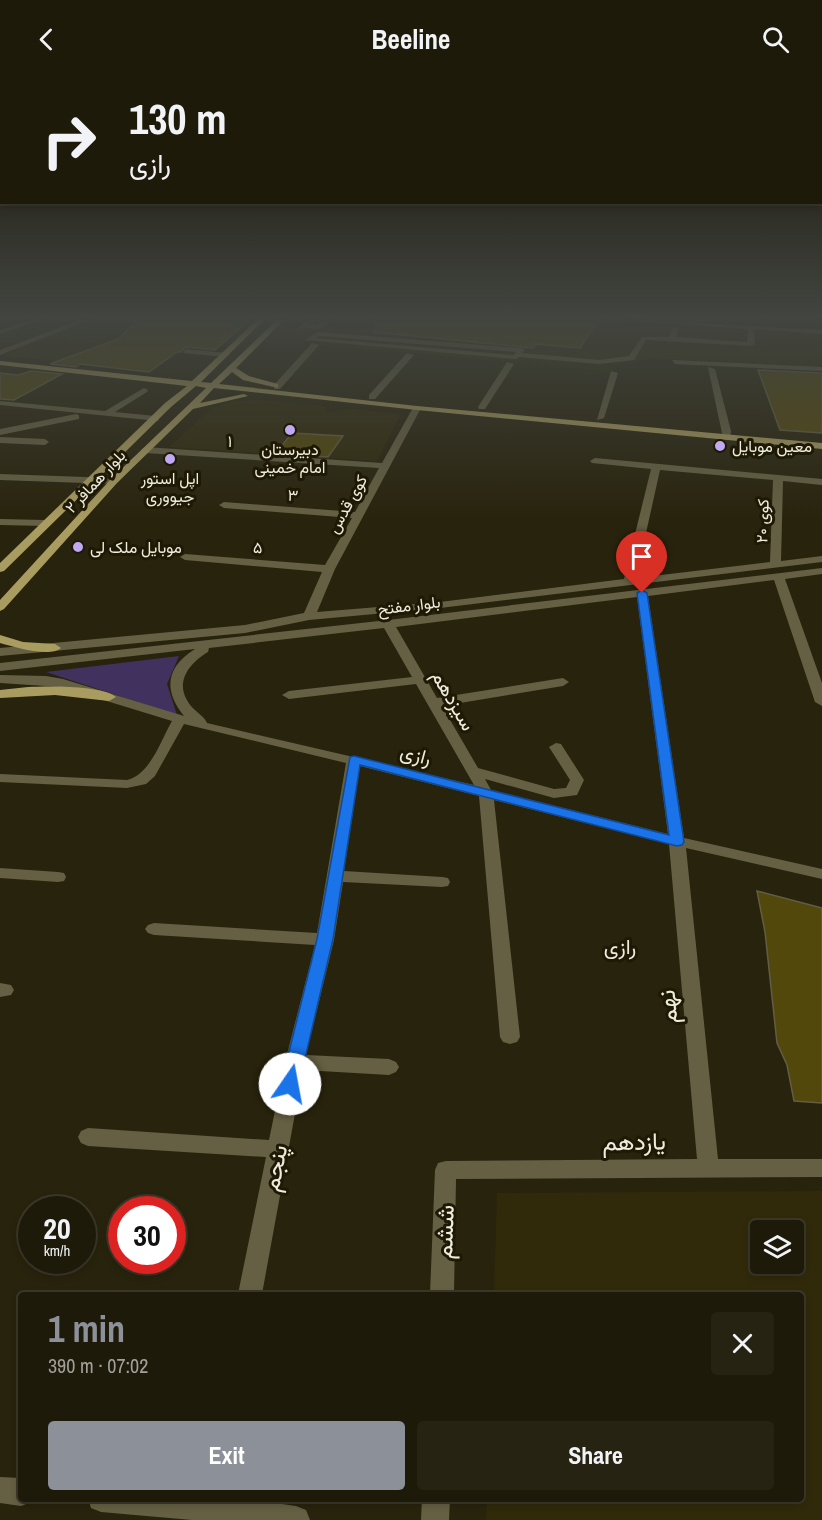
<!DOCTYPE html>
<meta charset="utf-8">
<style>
body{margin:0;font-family:"Archivo Narrow",Vazirmatn,sans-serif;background:#262312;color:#f1f3f6;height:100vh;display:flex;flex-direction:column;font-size:22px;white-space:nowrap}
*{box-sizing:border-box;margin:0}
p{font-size:20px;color:#a1a19c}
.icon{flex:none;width:33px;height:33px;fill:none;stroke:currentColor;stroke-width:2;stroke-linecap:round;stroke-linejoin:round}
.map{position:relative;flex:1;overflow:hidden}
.panel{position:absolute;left:18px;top:1214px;width:786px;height:210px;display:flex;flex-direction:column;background:#1e1a09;border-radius:6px;box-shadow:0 3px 9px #0003,0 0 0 2px #3c382a}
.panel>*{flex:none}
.banner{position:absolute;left:0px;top:0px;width:822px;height:126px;box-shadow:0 3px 9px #0003,0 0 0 2px #3c382a;background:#1e1a09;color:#f1f3f6;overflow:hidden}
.buttons{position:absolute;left:750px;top:1142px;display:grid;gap:12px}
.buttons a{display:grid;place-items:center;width:54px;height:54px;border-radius:6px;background:#1e1a09;box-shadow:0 3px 9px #0003,0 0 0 2px #3c382a;font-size:30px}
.speed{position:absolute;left:18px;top:1118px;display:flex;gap:12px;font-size:30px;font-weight:700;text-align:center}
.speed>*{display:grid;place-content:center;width:78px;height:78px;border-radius:50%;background:#1e1a09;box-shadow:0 3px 9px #0003,0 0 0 2px #3c382a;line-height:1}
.speed small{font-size:15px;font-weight:400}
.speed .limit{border:9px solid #d22;background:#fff;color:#111}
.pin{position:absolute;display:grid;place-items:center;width:51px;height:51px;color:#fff;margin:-62px -26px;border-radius:50% 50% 50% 0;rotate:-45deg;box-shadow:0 0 6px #0007}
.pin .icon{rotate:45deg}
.me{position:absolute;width:66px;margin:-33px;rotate:12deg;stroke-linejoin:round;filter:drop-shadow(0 0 4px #0008)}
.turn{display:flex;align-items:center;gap:21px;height:126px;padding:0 30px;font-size:27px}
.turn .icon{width:78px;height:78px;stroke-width:2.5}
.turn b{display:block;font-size:42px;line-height:51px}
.round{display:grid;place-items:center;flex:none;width:63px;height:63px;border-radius:6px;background:#262312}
.headline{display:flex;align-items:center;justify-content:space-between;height:102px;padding:0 30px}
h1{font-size:36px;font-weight:700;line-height:45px;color:#8c9099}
.button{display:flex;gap:12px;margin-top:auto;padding:12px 30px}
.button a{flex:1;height:69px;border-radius:6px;background:#8c9099;color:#fff;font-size:24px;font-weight:700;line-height:69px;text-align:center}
.button a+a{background:#262312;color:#f1f3f6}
header{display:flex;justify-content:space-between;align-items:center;height:78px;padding:0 30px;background:#1e1a09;font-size:27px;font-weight:700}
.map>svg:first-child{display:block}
.built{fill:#302a0b;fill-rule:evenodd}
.green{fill:#40315e}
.building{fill:#53480c;stroke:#625d45;stroke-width:1.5}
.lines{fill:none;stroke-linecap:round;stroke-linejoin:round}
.minor{fill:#656043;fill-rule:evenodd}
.major{fill:#a99c60;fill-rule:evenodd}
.route{fill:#1a73e8;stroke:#114b97;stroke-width:1.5}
.poi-dot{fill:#c0a8f3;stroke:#1e1904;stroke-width:2}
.labels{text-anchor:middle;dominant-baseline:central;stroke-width:6;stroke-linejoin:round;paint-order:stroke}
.far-street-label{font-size:16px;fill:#efecde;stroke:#1e1904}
.far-poi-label{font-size:16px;fill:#efecde;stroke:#1e1904;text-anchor:start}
.street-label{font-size:20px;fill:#efecde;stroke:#1e1904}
.neighbourhood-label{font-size:21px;fill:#efecde;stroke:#1e1904}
.near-street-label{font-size:24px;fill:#efecde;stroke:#1e1904}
</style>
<header><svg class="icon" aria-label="back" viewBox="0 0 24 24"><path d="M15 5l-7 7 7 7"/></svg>Beeline<svg class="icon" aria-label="search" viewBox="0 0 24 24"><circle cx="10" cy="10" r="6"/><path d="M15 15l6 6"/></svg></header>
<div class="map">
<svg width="822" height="1442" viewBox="0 0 822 1442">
<rect width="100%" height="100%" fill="#28230c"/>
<path class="built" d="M291,241H818L822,244V289L652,280L610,288L608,293L279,263L273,260L277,252Z
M54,258L118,261L56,283L4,278L26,267Z
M259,322L324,328L327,333L332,334L351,331L401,336L377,383L169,369L212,330L236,323Z
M822,1113V1442H486L487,1421L801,1420V1216H494L497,1115ZM760,1152H794V1185H760Z"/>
<path class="green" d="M179,578L167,606L177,637L46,594Z"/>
<path class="building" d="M139,241H250L215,272L186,269L181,274H177L149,294L80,286L76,289L50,286L118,261Z
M375,241H583L599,242L580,270L536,266L533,270L374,254Z
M758,292L822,295V355L780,352Z
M31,293L62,296L14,322L0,321V295L18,297Z
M292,355L343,358L328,379L275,376Z
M757,813L822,830V1025L794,1023L787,987L777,965L765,854Z"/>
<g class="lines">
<path class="minor" d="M34,241H43L0,256V252Z
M83,241H92L0,277V272Z
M309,241H316L309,247C319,248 324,241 334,241L320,251L300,250V248Z
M626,241L822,252V256L754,251L755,266L751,268L646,262L634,282L599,286L519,279L516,281L305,262L318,254L521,270L525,272L522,275L599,282L629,278L642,259H669L672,251L675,249L678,251L676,259L747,264L748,251L629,243ZM319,258L516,274L514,277L316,260Z
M312,265L319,267L280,311H274V307Z
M186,271L226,275L230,277L226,279L183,275Z
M407,275L414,277L375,321H369V317Z
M672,282L822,289V293L675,286Z
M507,284L514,286L485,331H479L478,329Z
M708,289L715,291L731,353L730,362L723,360Z
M611,293L618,295L604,340L597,342Z
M144,310L148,312L147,314L115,334L155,338L159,341L158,343L0,327V323L105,333Z
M414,328L421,330L335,491L317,534L440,524L624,501L651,391L592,385L590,383L595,380L822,401V407L783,403L781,483L822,478V484L440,530L309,542L245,555L0,578V570L245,547L304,535L322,494L185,482L180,479L185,476L325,487L352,440L224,430L219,427L224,424L355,434L379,390L145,375L141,372L145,369L382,385ZM660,392L773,402L770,484L636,500Z
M76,336L79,337V341L0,357V351Z
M0,359L45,361L49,364L45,367L0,365Z
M0,396L114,400L119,403L114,406L0,402Z
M0,441L45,442L50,445L45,448L0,447Z
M822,490V496L785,501L822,605V628L815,624L774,502L648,518L684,760L822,791V801L686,770L718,1081H822V1099L456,1101L454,1216H430L435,1092L438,1085L446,1083L697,1081L669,766L494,722L520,959L517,964L510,966L503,964L500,959L479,718L360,688L344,793L442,799L448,800L450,804L448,808L442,809L343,804L334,862L306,977L389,981L396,984L399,989L396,994L389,997L303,992L262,1216H238L266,1079L88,1068L81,1065L78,1059L81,1053L88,1050L269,1062L285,984L315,867L154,857L148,855L145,851L148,847L154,845L317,855L346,685L184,646L155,698L146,706L127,710L0,704V696L127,702C150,697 161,662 172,643L61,609L0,605V597L46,598L63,601L184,638C163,612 166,589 195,571L0,593V585L388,542ZM637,519L668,756L491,712L485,701L554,720L577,717L584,702L561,666L556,665L549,669L570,702L566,710L554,711L478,690L442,628L563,608L569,604L563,600L437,620L396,549ZM384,550L412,599L289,613L282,617L289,621L416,606L474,707L207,645C204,638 196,634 191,628C173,606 188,586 208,574L209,570Z
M0,790L58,794L64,795L66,799L64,803L58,804L0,800Z
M0,905L11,907L14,912L11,917L0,919Z
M0,1399L21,1400V1420H32L31,1424L21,1428L0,1425Z
M88,1420H240L296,1428L306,1432L310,1442H192L101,1434L91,1430Z
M422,1420H450L449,1442H421Z"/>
<path class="major" d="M258,241H265L201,304L211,305L278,241H285L236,290L249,298L278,306V310L243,302L232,294L219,306L417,328L822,365V371L417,332L214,310L200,325L244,316L248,318L193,331L117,405L4,531L0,533V522L111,401L206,310L196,308L171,329L4,493L0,494V485L165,325L187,308L0,287V283L192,303Z
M0,557L23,564L55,566L61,570C50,580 14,569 0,565Z
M28,609C47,608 102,607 116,619L109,623L55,617L0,620V612Z"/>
</g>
<linearGradient id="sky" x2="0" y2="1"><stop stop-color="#161307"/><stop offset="0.54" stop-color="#424540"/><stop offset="1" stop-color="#424540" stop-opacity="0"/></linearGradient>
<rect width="822" height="443" fill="url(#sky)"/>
<path class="route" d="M642,512L647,515L684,764L682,767L677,768L360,687L333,861L299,1006L297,1011L290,1013L284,1011L281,1006L317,861L350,679L354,678L669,757L637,515Z"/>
<g class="poi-dot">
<circle cx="290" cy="352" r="6"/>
<circle cx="720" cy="368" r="6"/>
<circle cx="170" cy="381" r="6"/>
<circle cx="78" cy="469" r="6"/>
</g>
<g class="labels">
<g class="far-street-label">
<text transform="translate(230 363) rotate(4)">۱</text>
<text transform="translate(95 403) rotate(-47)">بلوار همافر ۲</text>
<text transform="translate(293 417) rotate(4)">۳</text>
<text transform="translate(347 426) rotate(-61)">کوی قدس</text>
<text transform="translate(762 443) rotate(-88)">کوی ۲۰</text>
<text transform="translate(258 469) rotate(4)">۵</text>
<text transform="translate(409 527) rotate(-7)">بلوار مفتح</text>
</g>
<g class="far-poi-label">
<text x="732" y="368">معین موبایل</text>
<text x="290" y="371" text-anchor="middle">دبیرستان<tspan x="290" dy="18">امام خمینی</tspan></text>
<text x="170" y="400" text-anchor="middle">اپل استور<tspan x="170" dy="18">جيووری</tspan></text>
<text x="90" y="469">موبایل ملک لی</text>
</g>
<g class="street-label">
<text transform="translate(454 622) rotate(60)">سیزدهم</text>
<text transform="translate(416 676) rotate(15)">رازی</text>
</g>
<g class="neighbourhood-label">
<text x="620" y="868">رازی</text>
</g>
<g class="near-street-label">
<text transform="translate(667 929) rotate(-95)">نهم</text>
<text transform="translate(634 1063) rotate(-1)">یازدهم</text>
<text transform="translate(274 1090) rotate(-79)">پنجم</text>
<text transform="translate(444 1154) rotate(-88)">ششم</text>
</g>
</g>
</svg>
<div class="buttons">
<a><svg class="icon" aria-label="layers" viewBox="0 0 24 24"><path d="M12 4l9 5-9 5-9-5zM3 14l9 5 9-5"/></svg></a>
</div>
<div class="speed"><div>20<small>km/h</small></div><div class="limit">30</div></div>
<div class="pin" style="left:642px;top:515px;background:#d93025"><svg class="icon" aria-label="arrive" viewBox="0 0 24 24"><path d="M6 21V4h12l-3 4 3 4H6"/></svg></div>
<svg class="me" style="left:290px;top:1006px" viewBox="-20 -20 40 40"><circle r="19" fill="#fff"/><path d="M0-13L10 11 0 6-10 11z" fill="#1a73e8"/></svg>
<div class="banner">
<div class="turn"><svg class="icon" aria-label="right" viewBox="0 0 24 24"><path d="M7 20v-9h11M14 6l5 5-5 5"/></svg><div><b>130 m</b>رازی</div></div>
</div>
<section class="panel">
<div class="headline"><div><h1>1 min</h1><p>390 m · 07:02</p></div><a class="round"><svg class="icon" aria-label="close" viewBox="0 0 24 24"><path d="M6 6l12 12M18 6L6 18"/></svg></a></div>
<div class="button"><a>Exit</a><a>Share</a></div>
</section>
</div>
